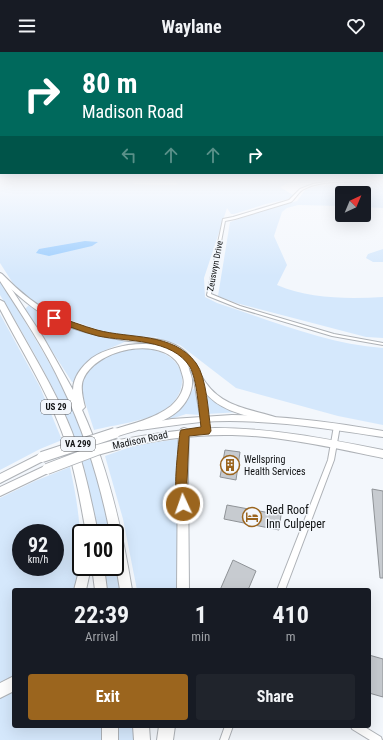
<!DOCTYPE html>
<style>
body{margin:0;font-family:"Roboto Condensed",sans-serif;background:#20242c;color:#f1f3f6;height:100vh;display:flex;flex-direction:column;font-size:15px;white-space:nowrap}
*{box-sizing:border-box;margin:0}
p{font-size:13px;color:#9ea1a6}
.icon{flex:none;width:22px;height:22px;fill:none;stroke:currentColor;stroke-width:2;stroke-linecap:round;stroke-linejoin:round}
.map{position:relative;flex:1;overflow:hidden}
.sheet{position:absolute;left:12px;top:536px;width:359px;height:140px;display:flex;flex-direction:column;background:#171b24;border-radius:4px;box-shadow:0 4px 16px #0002}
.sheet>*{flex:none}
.top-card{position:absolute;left:0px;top:0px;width:383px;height:122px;box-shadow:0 4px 16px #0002;background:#00695c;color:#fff;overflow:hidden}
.needle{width:26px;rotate:44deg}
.controls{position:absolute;left:335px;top:134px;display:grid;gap:8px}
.controls a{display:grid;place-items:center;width:36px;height:36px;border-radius:4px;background:#171b24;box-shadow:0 4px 16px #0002;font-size:20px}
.speed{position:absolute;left:12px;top:472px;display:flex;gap:8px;font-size:20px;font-weight:700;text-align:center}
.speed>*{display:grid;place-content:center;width:52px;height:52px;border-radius:50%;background:#171b24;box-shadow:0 4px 16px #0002;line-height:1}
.speed small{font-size:10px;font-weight:400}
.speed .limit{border:2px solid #111;border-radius:6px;background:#fff;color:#111}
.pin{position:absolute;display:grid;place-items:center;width:34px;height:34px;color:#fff;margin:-17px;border-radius:8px;box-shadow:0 2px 6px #0006}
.me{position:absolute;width:44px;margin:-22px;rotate:357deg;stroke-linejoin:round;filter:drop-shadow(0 0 3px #0008)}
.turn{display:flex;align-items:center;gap:14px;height:84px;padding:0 16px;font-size:18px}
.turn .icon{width:52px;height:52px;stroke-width:2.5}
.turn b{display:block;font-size:28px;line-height:34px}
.lanes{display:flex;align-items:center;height:38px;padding:0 16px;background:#0003;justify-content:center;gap:20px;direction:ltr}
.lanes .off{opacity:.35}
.eta{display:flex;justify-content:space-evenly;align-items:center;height:68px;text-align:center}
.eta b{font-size:24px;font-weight:700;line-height:28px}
.action{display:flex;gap:8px;margin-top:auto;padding:8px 16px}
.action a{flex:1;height:46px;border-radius:4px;background:#9b651e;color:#fff;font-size:16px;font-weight:700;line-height:46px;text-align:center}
.action a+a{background:#20242c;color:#f1f3f6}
header{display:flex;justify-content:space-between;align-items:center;height:52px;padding:0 16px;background:#171b24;font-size:18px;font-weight:700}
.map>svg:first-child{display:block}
.green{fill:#d5e8fc;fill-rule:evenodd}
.water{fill:#97cbfe}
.building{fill:#c7cbd0;stroke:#8f9397}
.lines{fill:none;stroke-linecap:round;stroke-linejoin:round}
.minor-casing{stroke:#aeb2b7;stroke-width:2}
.primary-casing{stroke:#aeb2b7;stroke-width:2}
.trunk-casing{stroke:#aeb2b7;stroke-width:2}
.motorway-casing{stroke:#aeb2b7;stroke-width:2}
.minor{fill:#fff;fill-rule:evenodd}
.primary{fill:#fff;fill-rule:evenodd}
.trunk{fill:#fff;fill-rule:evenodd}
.motorway{fill:#fff;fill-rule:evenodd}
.primary-bridge-casing{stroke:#aeb2b7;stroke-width:12;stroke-linecap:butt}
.primary-bridge{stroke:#fff;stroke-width:10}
.route{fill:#9b651e;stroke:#654214}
.labels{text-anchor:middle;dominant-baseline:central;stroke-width:3;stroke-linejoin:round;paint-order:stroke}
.far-street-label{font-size:9px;fill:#111314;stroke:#f3f7fc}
.shield{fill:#f3f7fc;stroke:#55575a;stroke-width:1}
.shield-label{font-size:9px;font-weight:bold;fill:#111314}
.street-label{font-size:10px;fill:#111314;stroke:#f3f7fc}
.poi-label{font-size:10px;fill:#111314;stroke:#f3f7fc;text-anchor:start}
.near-poi-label{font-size:12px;fill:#111314;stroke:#f3f7fc;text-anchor:start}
</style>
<header><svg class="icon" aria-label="menu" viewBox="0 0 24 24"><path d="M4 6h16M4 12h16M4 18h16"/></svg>Waylane<svg class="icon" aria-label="heart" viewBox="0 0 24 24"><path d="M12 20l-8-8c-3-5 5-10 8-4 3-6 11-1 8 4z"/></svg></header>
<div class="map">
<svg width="383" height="688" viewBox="0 0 383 688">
<rect width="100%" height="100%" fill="#f3f7fc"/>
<path class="green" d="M0,127H131L134,132L155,133H178L175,128L181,127H290L292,129L280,135L293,143L289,147L266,152L234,162H231L227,156L204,226L205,245L217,251C270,268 326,292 383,296V373L338,364L236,336L180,293L155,285L127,284L99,278L51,261L32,250L16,236L0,211Z
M383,129V156L364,155V141H342V154L298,153L287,156L282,160L274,184L287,213L277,233C309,247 348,247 383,245V286L366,285L236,251L218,244L230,170L272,155L297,149L305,138L318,134Z
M383,197V210H373L366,206L368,202Z
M0,229C29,277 61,325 82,378C95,411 102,447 110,481H98C90,443 82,403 67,366C48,323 24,283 0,243Z
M29,253L51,266L127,289L108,297L93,306L75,330H72L25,257Z
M0,262L40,335L62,388L40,397L0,418Z
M130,296C140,296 150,296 160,300C190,311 188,344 163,359C147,369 113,373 94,378L82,341L81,331L84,322L103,304Z
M193,337L198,338L201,359L200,363L186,362L168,368L164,366C176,358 187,351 193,337Z
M204,339C215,350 224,356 239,360L207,362Z
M179,387L180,538H137L123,467L105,404L136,393Z
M70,415C79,457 85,496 75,538H14V625L0,634V446L35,429ZM21,481H55V515H21Z
M115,506L120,538H107L104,515H115Z
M14,638V674H101L102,688H0V646Z
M117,674H133V688H117Z"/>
<path class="water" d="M85,189L98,190L92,194L49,204L36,201L39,197Z"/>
<path class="building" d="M225,398L240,400L236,428L220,425Z
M372,437L383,439V526H380Z
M227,453L281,463L279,478L224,467Z
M233,508L256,519L248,538H220Z
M369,603L383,607V645L369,641Z"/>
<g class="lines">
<defs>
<path id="minor" d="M357,127H378C356,132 325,126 304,137C299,139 296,146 291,150L235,167L225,169L211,242L240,254L334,282L383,291V293L332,284L238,256L208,244L207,243L223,167L233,165L289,148L300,137L313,132L331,129Z
M337,372L339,373L340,374L334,408L285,538H277L328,408L334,374L335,373Z
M225,674H233L228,688H220Z
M351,674H363L381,685L382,688H370L352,677Z"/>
<path id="primary" d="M232,363C283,364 333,370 383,379V385C323,376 262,366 201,370C181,372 161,375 141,378L138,377L137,375L138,373L141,372L172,367Z
M215,376C272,376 327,387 383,398V406C333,396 283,384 232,383C194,382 156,388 119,396L116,395L115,392L116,389L119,388C151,382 183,377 215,376Z
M42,401L45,402L47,405L45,408L0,431V422Z
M47,413L50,414L52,417L50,420L0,444V435Z"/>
<path id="trunk" d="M0,221L2,222C39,260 71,276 123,284C142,286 162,285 179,295C193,303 197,319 206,331C223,355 250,357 275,365L276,367L275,369L272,370C248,364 220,360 204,339L210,379L209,381L206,382L203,381L194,328L195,326C190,316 185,306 176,299C160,289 140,291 122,288C104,285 86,281 69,275C42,265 20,247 0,226Z"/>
<path id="motorway" d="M0,222L3,224L43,285L73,338C73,325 82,314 92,306C115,290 170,283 187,311C189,314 189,319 191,323C195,335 188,349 179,358C162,373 136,378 115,385L112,384L110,381L112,378C131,372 154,367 171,354C179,347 186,336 183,325C182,322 181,317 179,313C161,283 95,297 83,328C80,336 83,347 85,355L82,358C108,415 122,476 132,538H120L115,507V481H110C100,430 85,381 62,334C45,297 22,263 0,229Z
M0,248L4,250C27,293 54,334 72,380C84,413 91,447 98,481H86C80,447 74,412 62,380C46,337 21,298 0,257Z
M184,376L187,377L189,380L188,420L189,538H177L178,400L179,380L181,377Z
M81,511V515H91L86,538H74Z
M92,515H104L107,538H95Z
M14,624V639L0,646V631Z
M102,674H118V688H102Z
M133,674H149L150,688H134Z
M159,674H175L173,688H157Z"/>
</defs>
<use href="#minor" class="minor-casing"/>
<use href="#primary" class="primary-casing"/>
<use href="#trunk" class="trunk-casing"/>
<use href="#motorway" class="motorway-casing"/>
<use href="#minor" class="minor"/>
<use href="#primary" class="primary"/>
<use href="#trunk" class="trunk"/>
<use href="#motorway" class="motorway"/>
<defs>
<path id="primary-bridge" d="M42,405L115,381
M47,417L97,398L119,392"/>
</defs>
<use href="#primary-bridge" class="primary-bridge-casing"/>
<use href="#primary-bridge" class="primary-bridge"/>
</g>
<linearGradient id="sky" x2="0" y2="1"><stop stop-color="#87bdf1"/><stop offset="0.57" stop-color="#fafbfe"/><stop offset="1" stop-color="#fafbfe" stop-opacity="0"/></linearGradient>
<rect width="383" height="224" fill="url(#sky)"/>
<path class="route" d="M54,264C68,268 83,274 97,278C130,287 173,280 196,311C207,326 208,360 211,379L209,382L189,384L187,430L189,452L187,456L183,457L179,456C172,440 178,398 180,380L181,378L201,375C199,360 197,327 190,315C172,286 127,290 98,284C82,280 66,273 51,268V265Z"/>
<defs>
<symbol id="building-ring" viewBox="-11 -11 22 22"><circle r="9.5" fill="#f3f7fc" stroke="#9b651e" stroke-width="1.5"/><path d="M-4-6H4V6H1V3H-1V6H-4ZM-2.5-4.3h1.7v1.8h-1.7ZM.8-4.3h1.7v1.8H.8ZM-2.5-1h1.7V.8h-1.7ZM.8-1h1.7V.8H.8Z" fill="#9b651e"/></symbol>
<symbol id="hotel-ring" viewBox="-11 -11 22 22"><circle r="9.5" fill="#f3f7fc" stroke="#9b651e" stroke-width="1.5"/><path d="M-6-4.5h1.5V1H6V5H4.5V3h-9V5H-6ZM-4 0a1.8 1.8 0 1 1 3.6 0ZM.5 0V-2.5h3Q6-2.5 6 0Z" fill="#9b651e"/></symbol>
</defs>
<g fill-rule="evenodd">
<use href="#building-ring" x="219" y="402" width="22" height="22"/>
<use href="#hotel-ring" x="241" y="454" width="22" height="22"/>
</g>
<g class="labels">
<g class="far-street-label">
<text transform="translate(215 214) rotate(-79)">Zeuswyn Drive</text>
</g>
<g class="shield">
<rect x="41" y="348" width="30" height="14" rx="3"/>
<rect x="61" y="385" width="34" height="14" rx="3"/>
</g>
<g class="shield-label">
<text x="56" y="355">US 29</text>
<text x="78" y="392">VA 299</text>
</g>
<g class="street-label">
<text transform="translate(140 388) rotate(-12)">Madison Road</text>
</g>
<g class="poi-label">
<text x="244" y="407">Wellspring<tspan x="244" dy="12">Health Services</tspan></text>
</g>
<g class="near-poi-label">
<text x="266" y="458">Red Roof<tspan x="266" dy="14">Inn Culpeper</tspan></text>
</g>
</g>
</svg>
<div class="controls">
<a><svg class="needle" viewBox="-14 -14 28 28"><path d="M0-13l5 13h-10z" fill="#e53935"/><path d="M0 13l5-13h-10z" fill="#9ea1a6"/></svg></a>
</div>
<div class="speed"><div>92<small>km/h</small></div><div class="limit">100</div></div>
<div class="pin" style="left:54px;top:266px;background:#d93025"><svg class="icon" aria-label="arrive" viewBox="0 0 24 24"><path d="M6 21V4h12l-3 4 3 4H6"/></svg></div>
<svg class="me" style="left:183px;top:452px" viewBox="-20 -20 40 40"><circle r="17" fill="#9b651e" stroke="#fff" stroke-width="3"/><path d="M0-11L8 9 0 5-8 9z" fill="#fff"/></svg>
<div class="top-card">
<div class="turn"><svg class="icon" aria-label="right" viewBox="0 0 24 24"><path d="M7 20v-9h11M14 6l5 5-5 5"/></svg><div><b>80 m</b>Madison Road</div></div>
<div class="lanes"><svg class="icon off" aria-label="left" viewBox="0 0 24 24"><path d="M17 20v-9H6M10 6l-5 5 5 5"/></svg><svg class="icon off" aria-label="ahead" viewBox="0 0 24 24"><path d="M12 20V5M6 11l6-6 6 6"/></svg><svg class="icon off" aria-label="ahead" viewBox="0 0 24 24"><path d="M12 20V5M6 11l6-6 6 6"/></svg><svg class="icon" aria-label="right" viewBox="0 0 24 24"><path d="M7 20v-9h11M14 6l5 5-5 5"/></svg></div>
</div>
<section class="sheet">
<div class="eta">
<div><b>22:39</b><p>Arrival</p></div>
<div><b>1</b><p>min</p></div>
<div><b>410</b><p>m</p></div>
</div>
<div class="action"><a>Exit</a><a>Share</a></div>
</section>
</div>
